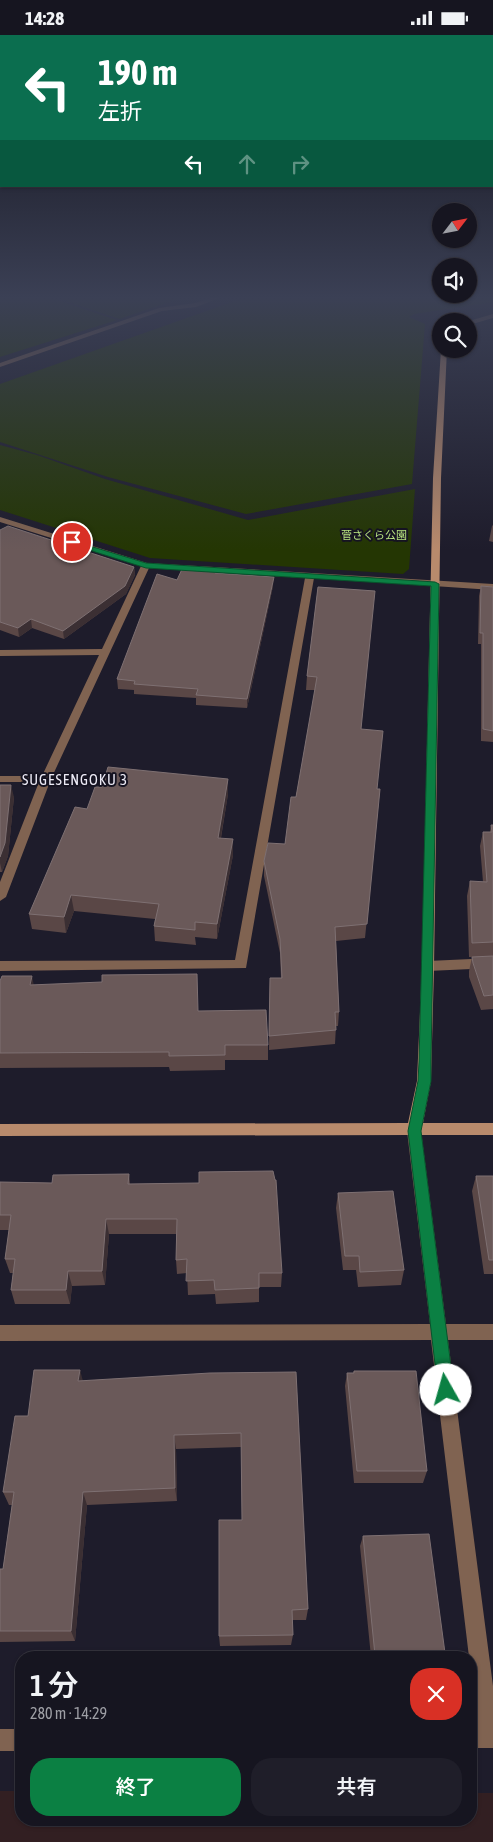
<!DOCTYPE html>
<html lang="ja">
<meta charset="utf-8">
<style>
body{margin:0;font-family:"Asap Condensed","Noto Sans JP",sans-serif;background:#1f1e29;color:#f1f3f6;height:100vh;display:flex;flex-direction:column;font-size:19px;white-space:nowrap}
*{box-sizing:border-box;margin:0}
p{font-size:16px;color:#9e9fa5}
.icon{flex:none;width:28px;height:28px;fill:none;stroke:currentColor;stroke-width:2;stroke-linecap:round;stroke-linejoin:round}
.map{position:relative;flex:1;overflow:hidden}
.panel{position:absolute;left:15px;top:1616px;width:462px;height:175px;display:flex;flex-direction:column;background:#161520;border-radius:20px;box-shadow:0 1px 4px #0004,0 0 0 1px #35343e}
.panel>*{flex:none}
.hud{position:absolute;left:0px;top:0px;width:494px;height:152px;box-shadow:0 1px 4px #0004,0 0 0 1px #35343e;background:#0b6e4f;color:#fff;overflow:hidden}
.needle{width:32px;rotate:58deg}
.buttons{position:absolute;left:432px;top:168px;display:grid;gap:10px}
.buttons a{display:grid;place-items:center;width:45px;height:45px;border-radius:50%;background:#161520;box-shadow:0 1px 4px #0004,0 0 0 1px #35343e;font-size:25px}
.pin{position:absolute;display:grid;place-items:center;width:42px;height:42px;color:#fff;margin:-21px;border:2px solid #fff;border-radius:50%;box-shadow:0 1px 5px #0007}
.me{position:absolute;width:55px;margin:-28px;rotate:353deg;stroke-linejoin:round;filter:drop-shadow(0 0 4px #0008)}
.turn{display:flex;align-items:center;gap:18px;height:105px;padding:0 15px;font-size:22px}
.turn .icon{width:65px;height:65px;stroke-width:2.5}
.turn b{display:block;font-size:35px;line-height:42px}
.lanes{display:flex;align-items:center;height:48px;padding:0 15px;background:#0003;justify-content:center;gap:25px;direction:ltr}
.lanes .off{opacity:.35}
.round{display:grid;place-items:center;flex:none;width:52px;height:52px;border-radius:20px;background:#1f1e29}
.headline{display:flex;align-items:center;justify-content:space-between;height:85px;padding:0 15px}
h1{font-size:30px;font-weight:600;line-height:38px}
.primary-button{display:flex;gap:10px;margin-top:auto;padding:10px 15px}
.primary-button a{flex:1;height:58px;border-radius:20px;background:#0b8043;color:#fff;font-size:20px;font-weight:600;line-height:58px;text-align:center}
.primary-button a+a{background:#1f1e29;color:#f1f3f6}
.status{display:flex;justify-content:space-between;align-items:center;height:35px;padding:0 25px;background:#161520;direction:ltr}
.status svg{height:14px;fill:currentColor}
.map>svg:first-child{display:block}
.education{fill:#321f22}
.green{fill:#243603}
.lines{fill:none;stroke-linecap:round;stroke-linejoin:round}
.lane{fill:#806351;fill-rule:evenodd}
.street{fill:#806351;fill-rule:evenodd}
.secondary{fill:#b88a6c;fill-rule:evenodd}
.wall{fill:#5a4746}
.shaded-wall{fill:#3b2f33}
.building{fill:#6a5959;stroke:#7e7072}
.route{fill:#0b8043;stroke:#07532c}
.labels{text-anchor:middle;dominant-baseline:central;stroke-width:4;stroke-linejoin:round;paint-order:stroke}
.far-park-label{font-size:11px;fill:#b8e381;stroke:#151321}
.neighbourhood-label{font-size:15px;letter-spacing:1px;fill:#edebf6;stroke:#151321}
</style>
<div class="status"><b>14:28</b><svg viewBox="0 0 49 12"><path d="M0 12V9h3v3zM5 12V6h3v6zM10 12V3h3v9zM15 12V0h3v12zM26 1h20v11H26zM47 4h2v5h-2z"/></svg></div>
<div class="map">
<svg width="493" height="1807" viewBox="0 0 493 1807">
<rect width="100%" height="100%" fill="#1e1c2b"/>
<path class="education" d="M0,1756H21V1785H471V1758H493V1807H0Z"/>
<path class="green" d="M0,262H48L117,285L0,322Z
M54,262H184L119,284Z
M246,262H493V267L414,279L409,282L425,289L412,449L246,479L108,442L0,407V349Z
M0,410L37,420L105,444L248,485L415,454L409,534L403,539L150,523L0,475Z"/>
<g class="lines">
<path class="lane" d="M214,262H222L196,272L162,276L0,332V328L159,273L195,268Z"/>
<path class="street" d="M493,279V283L469,290V286Z
M0,482L147,528L493,549V555L314,543L246,933L0,936V926L235,925L305,543L149,533L51,744L6,862L0,866V847L39,747H0V741H42L99,620L0,621V615L102,614L141,531L0,487Z
M493,923V933L428,936L423,934L422,931L423,928L428,926Z
M414,1090L419,1092L421,1096L446,1289H493V1305H448L493,1651V1713H471V1691H477L471,1642V1622H469L431,1305L0,1306V1290L430,1289L407,1096L409,1092Z
M0,1694H21V1716H0Z"/>
<path class="secondary" d="M441,314H447L441,443L434,931L431,1046L423,1088H493V1100H419L414,1102L409,1100L0,1101V1089L408,1088L417,1046L422,931L433,443Z"/>
</g>
<path class="wall" d="M493,490V507L489,506L492,491Z
M0,495L134,532L135,540L126,559L64,604L32,593L19,602L0,595Z
M216,538L273,551L247,673L196,670V663L134,659V655L118,654L117,644L177,545Z
M481,551L493,552V707L481,706V609H478L479,561Z
M318,552L361,694L377,754H380L365,903L336,906L339,977L338,991H336L335,1009L269,1015L270,943H281L280,918L264,841V826L285,809L296,762L315,655H306L307,641Z
M228,744V759L221,803L233,820L217,904L195,902L196,910L155,906L154,891L155,884L74,876L66,898L32,894L29,879L102,752Z
M0,750L14,762L8,821L2,837H0Z
M491,790H493V974L481,975L469,942V936L472,922H469L467,861L470,846L483,847L480,811L483,797H490Z
M0,946L34,950L268,1010V1025H225V1035L170,1036L169,1032L0,1033Z
M129,1139L130,1149L282,1238L281,1252H259V1267L216,1269L215,1259L188,1260L187,1238L177,1239L176,1225V1199H109L105,1250L72,1251L70,1269H15L11,1255L13,1238H10L5,1224L9,1195H0V1147L52,1148Z
M476,1141H493V1239H484L472,1156Z
M338,1158L404,1235L401,1250L358,1252L356,1235H343L336,1173Z
M354,1336L427,1436L423,1448H354L345,1351L347,1338H353Z
M296,1337L308,1574L306,1585H292L293,1600L291,1610L220,1611L219,1601L242,1485L241,1412L176,1414L177,1466L87,1470L75,1606L0,1607V1534H3L12,1470H9L3,1457L28,1381L83,1346Z
M363,1501L445,1618L442,1622H371L360,1511Z"/>
<path class="shaded-wall" d="M134,532L135,540L126,559L64,604L63,596Z
M274,542L273,551L247,673V664Z
M31,584L32,593L19,602L18,593Z
M228,744V759L218,819V803Z
M11,750L14,762L8,821L2,837L0,828V822Z
M233,804V820L217,904V889Z
M71,860L74,876L66,898L64,882Z
M32,941L35,956L30,950Z
M106,1184L109,1199L105,1250L102,1236Z
M68,1236L72,1251L70,1269L66,1255Z
M80,1335L84,1350L78,1346Z
M174,1400L176,1414L177,1466L175,1453Z
M83,1457L87,1470L75,1606L71,1596Z"/>
<path class="building" d="M8,491L134,532L125,551L63,596L31,584L18,593L0,587V495Z
M183,532L216,535L215,538L274,542L247,664L196,660L198,654L134,649L135,646L117,644L157,539L177,545Z
M481,551L493,552V696L483,694V598H480Z
M318,552L375,556L361,694L383,696L377,754H380L367,889L335,892L339,977H335L336,995L269,1001L270,943H282L280,904L264,826L268,808L285,809L291,762H296L317,642L307,641Z
M108,732L228,744L218,803L233,804L217,889L195,887V895L154,891L159,869L71,860L64,882L29,879L75,772L87,774L95,752H102Z
M0,750H11L5,808L0,822Z
M491,790H493V907L472,908L470,846L487,847L483,797H492Z
M493,921V960L484,961L473,928L472,922Z
M197,939L198,976L266,975L268,1010H225V1020L169,1021V1017L0,1018V946L2,941H32L30,950L102,947V940Z
M273,1136L275,1145H276L282,1238H259V1253L215,1255L214,1245L186,1246L187,1224L176,1225L177,1184H106L102,1236H68L66,1255H11L15,1224H5L11,1180H0V1147L52,1148L53,1140L129,1139L128,1149L199,1148V1137Z
M476,1141H493V1225H489Z
M393,1156L404,1235L360,1237L359,1221H345L338,1158Z
M34,1335H80L78,1346L210,1338L296,1337L308,1574L292,1575L293,1600L219,1601V1485H242L241,1398L174,1400L175,1453L83,1457L71,1596H0V1534H3L14,1457H3L15,1381H28Z
M354,1336H416L427,1436H357L347,1338H354Z
M429,1499L445,1618L375,1620L363,1501Z"/>
<linearGradient id="sky" x2="0" y2="1"><stop stop-color="#100f18"/><stop offset="0.51" stop-color="#3b4055"/><stop offset="1" stop-color="#3b4055" stop-opacity="0"/></linearGradient>
<rect width="493" height="515" fill="url(#sky)"/>
<path class="route" d="M70,505L146,528L435,547L439,549L431,1027V1046L421,1096L454,1355L451,1360L446,1363L440,1360L438,1355L408,1096L418,1046L419,1027L431,551L146,533L70,509Z"/>
<g class="labels">
<g class="far-park-label">
<text x="374" y="500">菅さくら公園</text>
</g>
<g class="neighbourhood-label">
<text x="75" y="744">SUGESENGOKU 3</text>
</g>
</g>
</svg>
<div class="buttons">
<a><svg class="needle" viewBox="-14 -14 28 28"><path d="M0-13l5 13h-10z" fill="#e53935"/><path d="M0 13l5-13h-10z" fill="#9e9fa5"/></svg></a>
<a><svg class="icon" aria-label="sound" viewBox="0 0 24 24"><path d="M4 9h4l5-4v14l-5-4H4zM17 9q2 3 0 6"/></svg></a>
<a><svg class="icon" aria-label="search" viewBox="0 0 24 24"><circle cx="10" cy="10" r="6"/><path d="M15 15l6 6"/></svg></a>
</div>
<div class="pin" style="left:72px;top:507px;background:#d93025"><svg class="icon" aria-label="arrive" viewBox="0 0 24 24"><path d="M6 21V4h12l-3 4 3 4H6"/></svg></div>
<svg class="me" style="left:446px;top:1355px" viewBox="-20 -20 40 40"><circle r="19" fill="#fff"/><path d="M0-13L10 11 0 6-10 11z" fill="#0b8043"/></svg>
<div class="hud">
<div class="turn"><svg class="icon" aria-label="left" viewBox="0 0 24 24"><path d="M17 20v-9H6M10 6l-5 5 5 5"/></svg><div><b>190 m</b>左折</div></div>
<div class="lanes"><svg class="icon" aria-label="left" viewBox="0 0 24 24"><path d="M17 20v-9H6M10 6l-5 5 5 5"/></svg><svg class="icon off" aria-label="ahead" viewBox="0 0 24 24"><path d="M12 20V5M6 11l6-6 6 6"/></svg><svg class="icon off" aria-label="right" viewBox="0 0 24 24"><path d="M7 20v-9h11M14 6l5 5-5 5"/></svg></div>
</div>
<section class="panel">
<div class="headline"><div><h1>1 分</h1><p>280 m · 14:29</p></div><a class="round" style="background:#d93025;color:#fff"><svg class="icon" aria-label="close" viewBox="0 0 24 24"><path d="M6 6l12 12M18 6L6 18"/></svg></a></div>
<div class="primary-button"><a>終了</a><a>共有</a></div>
</section>
</div>
